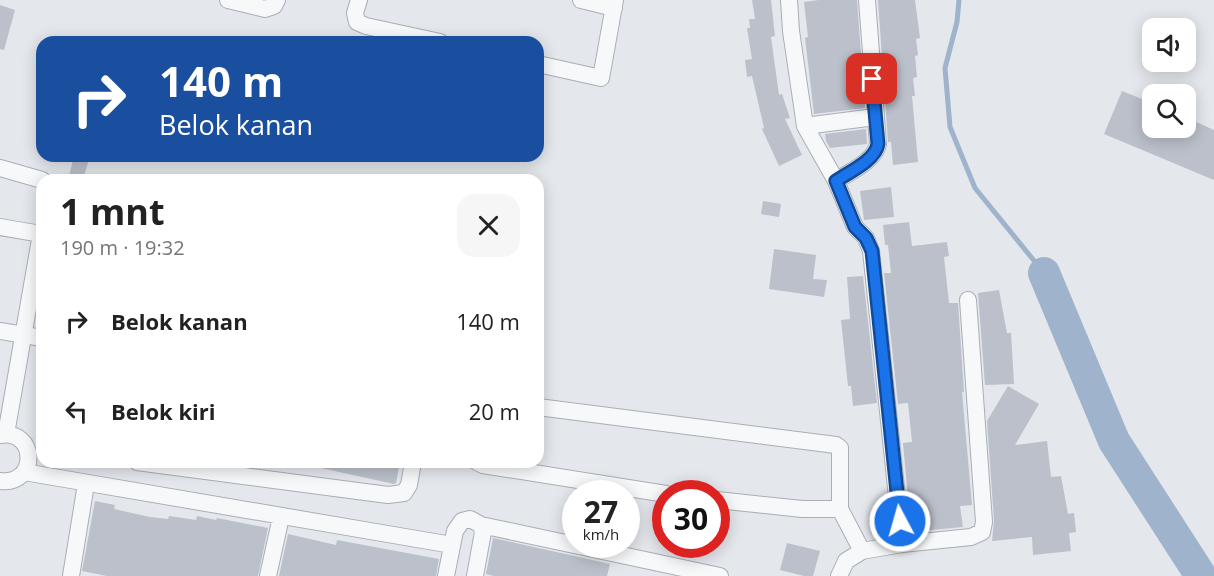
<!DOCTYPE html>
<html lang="id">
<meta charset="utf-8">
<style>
body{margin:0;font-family:"Open Sans",sans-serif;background:#f6f6f6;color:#222;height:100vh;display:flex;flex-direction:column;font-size:22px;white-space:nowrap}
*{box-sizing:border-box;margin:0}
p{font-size:20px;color:#767676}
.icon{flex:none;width:33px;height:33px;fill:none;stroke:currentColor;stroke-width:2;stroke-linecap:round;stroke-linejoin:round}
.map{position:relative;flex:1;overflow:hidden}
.panel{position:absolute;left:36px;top:174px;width:508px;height:294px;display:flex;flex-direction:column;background:#fff;border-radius:18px;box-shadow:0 3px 15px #0003}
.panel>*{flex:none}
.top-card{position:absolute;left:36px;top:36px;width:508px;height:126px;border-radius:18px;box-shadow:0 3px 15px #0003;background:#1a4fa0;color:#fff;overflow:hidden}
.buttons{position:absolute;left:1142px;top:18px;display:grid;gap:12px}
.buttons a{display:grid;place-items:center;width:54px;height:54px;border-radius:12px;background:#fff;box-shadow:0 3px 15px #0003;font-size:30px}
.speed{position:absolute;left:562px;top:480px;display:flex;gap:12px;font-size:30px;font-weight:700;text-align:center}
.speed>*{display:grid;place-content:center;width:78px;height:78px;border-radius:50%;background:#fff;box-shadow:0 3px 15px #0003;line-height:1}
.speed small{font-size:15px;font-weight:400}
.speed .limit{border:9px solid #d22;background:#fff;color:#111}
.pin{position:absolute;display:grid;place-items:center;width:51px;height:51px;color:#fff;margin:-26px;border-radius:12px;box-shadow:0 3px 9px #0006}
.me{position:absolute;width:66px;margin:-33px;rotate:354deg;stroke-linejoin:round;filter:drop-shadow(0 0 4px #0008)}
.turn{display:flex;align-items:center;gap:21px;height:126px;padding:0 24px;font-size:27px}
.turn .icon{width:78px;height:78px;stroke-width:2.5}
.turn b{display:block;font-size:42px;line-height:51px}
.round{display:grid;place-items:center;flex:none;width:63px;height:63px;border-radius:18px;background:#f6f6f6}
.summary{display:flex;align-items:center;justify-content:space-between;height:102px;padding:0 24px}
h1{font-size:36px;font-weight:700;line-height:45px}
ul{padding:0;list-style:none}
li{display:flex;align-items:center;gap:18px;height:90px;padding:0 24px}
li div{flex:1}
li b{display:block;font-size:22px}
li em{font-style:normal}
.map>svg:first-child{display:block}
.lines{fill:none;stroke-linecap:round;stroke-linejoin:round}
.stream{stroke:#9fb4cc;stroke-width:5}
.river{stroke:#9fb4cc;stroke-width:32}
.building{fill:#bbc0ca}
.street-casing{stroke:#a9aeb7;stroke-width:18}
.street{stroke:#f7f8fa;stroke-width:16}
.route-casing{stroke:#114b97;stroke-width:15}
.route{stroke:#1a73e8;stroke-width:10}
</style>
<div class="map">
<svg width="1214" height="576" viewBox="0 0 1214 576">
<rect width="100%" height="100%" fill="#e4e7ec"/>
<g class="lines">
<path class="stream" d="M959,0L957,22L945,68L950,127L975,188L1044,273"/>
<path class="river" d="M1044,273L1114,441L1201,576"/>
</g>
<path class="building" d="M752,0H771L775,36L771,37L779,95L782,94L790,118L785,119L802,155L779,166L762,129L764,128L752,76L747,77L745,60L752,59L747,28H750L749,19H755Z
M819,0H857L865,108L814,114L805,38L808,37L804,2Z
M878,0H915L920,38L916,39L918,55L915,56L917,77L913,78L915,96H912L918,162L893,165L891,142H888Z
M0,5L15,10L4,50L0,49Z
M1122,91L1152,103V128H1185V117L1214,130V180L1104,134Z
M866,129L867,144L830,148L826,141L825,134Z
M74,156L89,159L83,180L69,176Z
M891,187L894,217L864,220L860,191Z
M763,201L781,204L779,217L761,214Z
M909,222L912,246L947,242L949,256L944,257L949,303H958L964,392H962L972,505L960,506L963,527L911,532L903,443L912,442L908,403L898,404L884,273H891L888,245H885L883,225Z
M774,249L816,255L813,279L827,280L824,297L769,289Z
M863,276L877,403L853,406L851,386H848L841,320L850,319L847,277Z
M999,290L1007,333H1011L1014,384L985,385L978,293Z
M1008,386L1039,404L1015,445L1047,441L1051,477L1061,476L1068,514L1074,513L1076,532L1069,533L1071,551L1033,555L1032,537L992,541L994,521L987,421Z
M321,462H400L396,483L394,484L321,468Z
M95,501L115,505L114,509L150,517L168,519L169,516L196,520L197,516L216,520L217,518L268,528L258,576H107L82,571Z
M288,534L336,545L337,540L439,559L436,576H279Z
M493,538L610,564L607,576H494L486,574Z
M787,543L820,551L813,576H804L780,570Z"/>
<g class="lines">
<defs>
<path id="street" d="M228,0L265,9L274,6L277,0
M359,0L355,13L357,22L366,26L440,42
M581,0L614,8
M789,0L791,31L805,126L836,181L855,227L866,238L871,251L902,544L862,551L846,561L839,576
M538,64L601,78L615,0
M805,126L875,117
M0,168L42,180
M836,181C849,172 875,161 878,144L867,0
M0,227L41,234
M0,331L42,338
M538,407L836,445L840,448V509L862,551
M6,434L41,234L42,235
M0,435C38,429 38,486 0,481
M137,462L388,495L404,493L409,485L413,462
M477,462L483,465L666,494
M24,472L452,545
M717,500L802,509H840
M481,525L720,576
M902,544L971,537L982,532L984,522L968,300
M71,576L86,484
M268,576L281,517
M446,576L455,531L462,521L470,519L481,525L483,532L475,576"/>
</defs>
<use href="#street" class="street-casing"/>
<use href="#street" class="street"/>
</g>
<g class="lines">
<defs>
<path id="route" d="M872,79L878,144C875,161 849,172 836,181L855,227L866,238L872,251L900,521"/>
</defs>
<use href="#route" class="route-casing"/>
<use href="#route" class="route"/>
</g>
</svg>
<div class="buttons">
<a><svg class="icon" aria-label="sound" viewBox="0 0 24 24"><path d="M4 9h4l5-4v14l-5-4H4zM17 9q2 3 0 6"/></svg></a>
<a><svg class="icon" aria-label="search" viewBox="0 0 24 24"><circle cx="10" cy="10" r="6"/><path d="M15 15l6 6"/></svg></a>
</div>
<div class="speed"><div>27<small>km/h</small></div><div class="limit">30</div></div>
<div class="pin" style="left:872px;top:79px;background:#d93025"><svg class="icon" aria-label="arrive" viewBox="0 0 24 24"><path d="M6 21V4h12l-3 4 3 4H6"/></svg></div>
<svg class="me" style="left:900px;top:521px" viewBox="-20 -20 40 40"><circle r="17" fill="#1a73e8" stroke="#fff" stroke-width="3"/><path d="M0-11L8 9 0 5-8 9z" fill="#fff"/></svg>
<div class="top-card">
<div class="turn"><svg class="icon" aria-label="right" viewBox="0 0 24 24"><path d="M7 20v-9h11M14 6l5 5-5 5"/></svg><div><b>140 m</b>Belok kanan</div></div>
</div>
<section class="panel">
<div class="summary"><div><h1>1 mnt</h1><p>190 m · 19:32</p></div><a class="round"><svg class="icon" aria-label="close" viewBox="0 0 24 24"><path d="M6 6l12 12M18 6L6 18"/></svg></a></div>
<ul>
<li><svg class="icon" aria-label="right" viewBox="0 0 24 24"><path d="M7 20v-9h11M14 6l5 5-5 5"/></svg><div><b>Belok kanan</b></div><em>140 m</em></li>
<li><svg class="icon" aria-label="left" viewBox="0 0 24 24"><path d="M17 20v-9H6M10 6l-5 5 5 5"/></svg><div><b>Belok kiri</b></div><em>20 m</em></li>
</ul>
</section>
</div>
